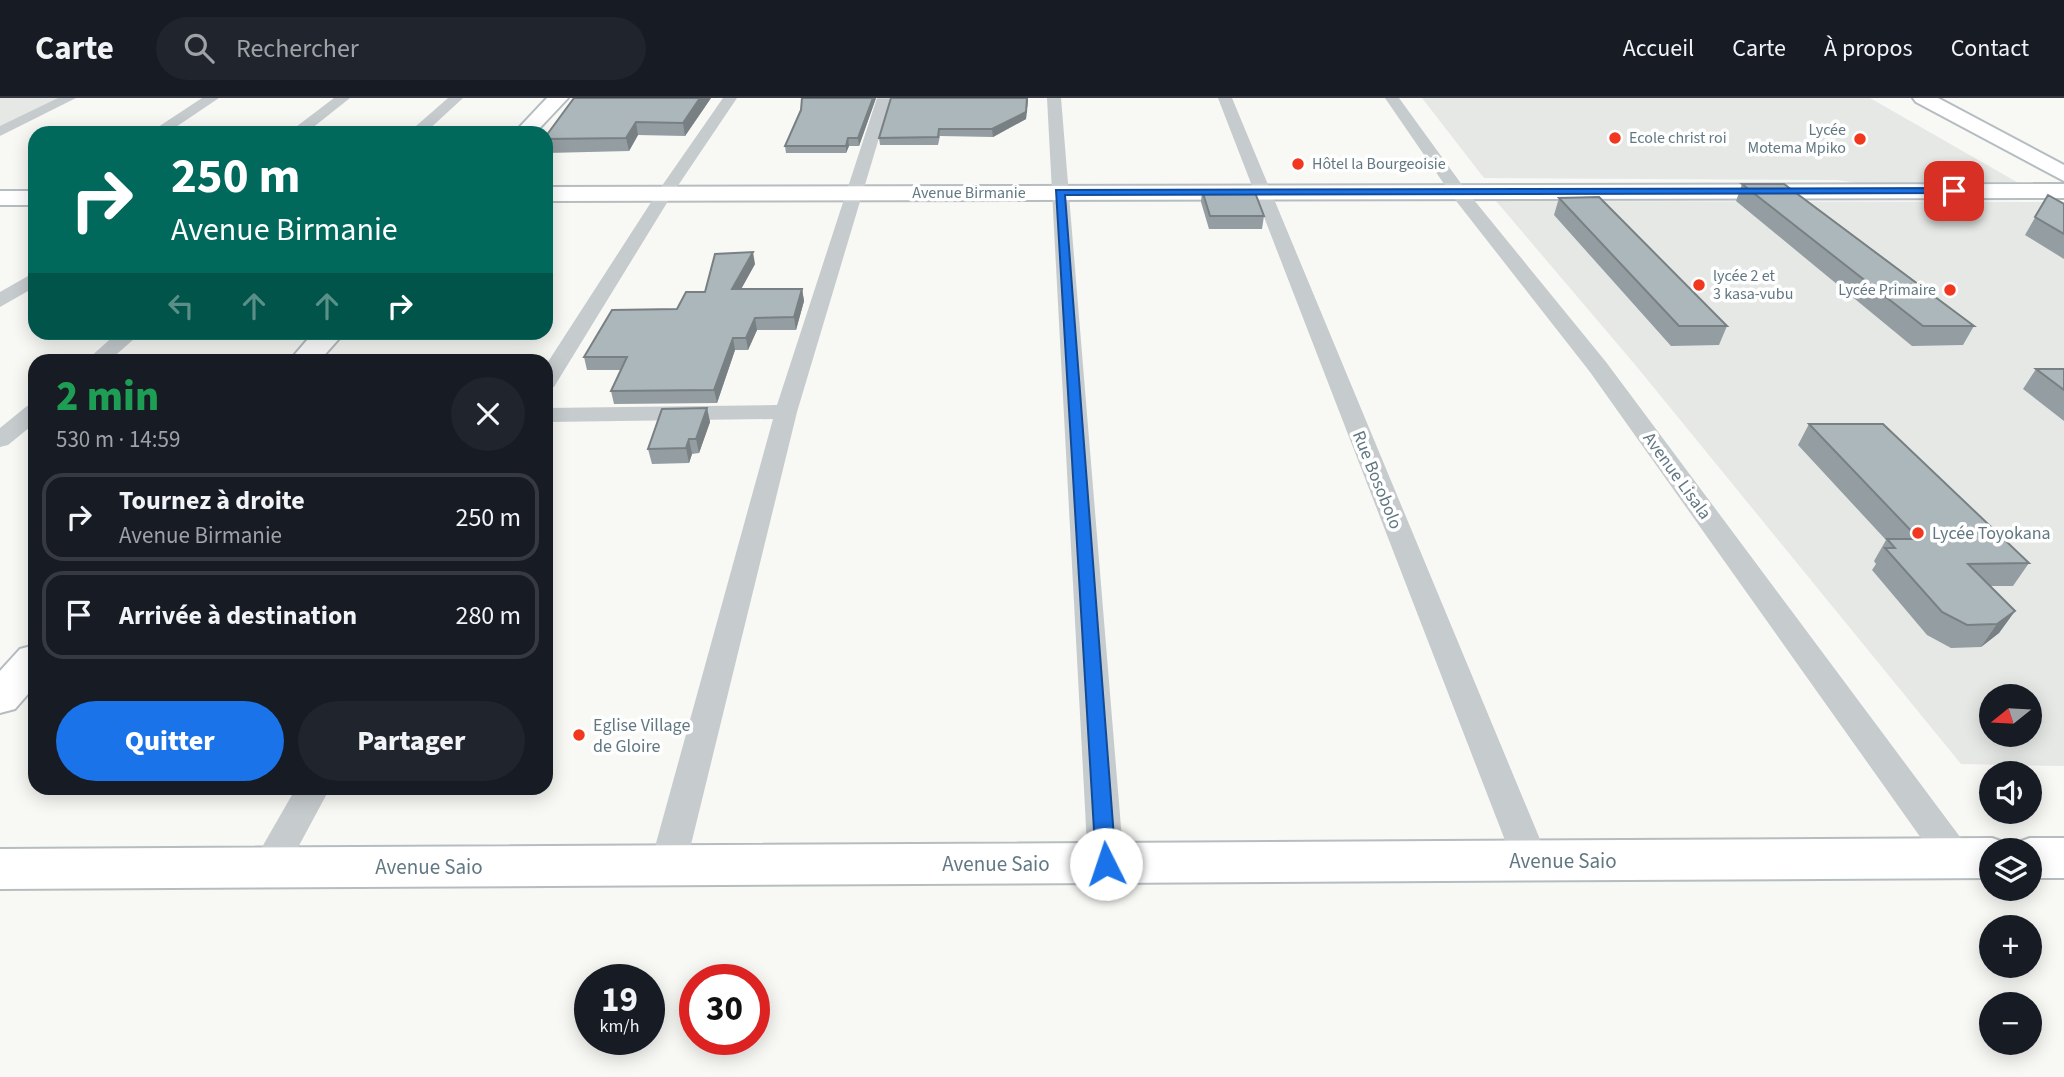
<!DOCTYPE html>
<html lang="fr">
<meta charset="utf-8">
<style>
body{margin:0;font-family:"Source Sans 3",sans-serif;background:#20242c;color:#f1f3f6;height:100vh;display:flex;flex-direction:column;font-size:26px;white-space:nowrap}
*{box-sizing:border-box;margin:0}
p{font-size:23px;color:#9ea1a6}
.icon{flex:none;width:38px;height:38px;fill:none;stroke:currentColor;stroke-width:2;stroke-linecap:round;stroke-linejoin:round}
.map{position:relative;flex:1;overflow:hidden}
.sheet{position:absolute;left:28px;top:256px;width:525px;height:441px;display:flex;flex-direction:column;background:#171b24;border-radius:21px;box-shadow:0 4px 18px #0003}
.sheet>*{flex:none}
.hud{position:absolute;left:28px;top:28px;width:525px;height:214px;border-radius:21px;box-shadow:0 4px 18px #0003;background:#00695c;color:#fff;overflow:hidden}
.needle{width:46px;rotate:252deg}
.controls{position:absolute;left:1979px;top:586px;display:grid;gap:14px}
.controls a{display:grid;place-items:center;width:63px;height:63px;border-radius:50%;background:#171b24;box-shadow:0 4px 18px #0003;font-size:35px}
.speed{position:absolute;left:574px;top:866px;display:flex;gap:14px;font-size:35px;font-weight:700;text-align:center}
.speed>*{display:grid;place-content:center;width:91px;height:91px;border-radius:50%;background:#171b24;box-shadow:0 4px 18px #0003;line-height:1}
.speed small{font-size:18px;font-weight:400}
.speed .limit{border:10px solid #d22;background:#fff;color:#111}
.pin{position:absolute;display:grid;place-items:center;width:60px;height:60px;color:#fff;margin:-30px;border-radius:14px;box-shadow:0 4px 10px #0006}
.me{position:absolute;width:77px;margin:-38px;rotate:356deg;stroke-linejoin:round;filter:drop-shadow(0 0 5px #0008)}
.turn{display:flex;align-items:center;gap:24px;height:147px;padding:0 28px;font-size:32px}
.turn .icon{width:91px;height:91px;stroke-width:2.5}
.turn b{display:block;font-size:49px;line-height:60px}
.lanes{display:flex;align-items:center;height:66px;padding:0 28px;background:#0003;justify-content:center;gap:35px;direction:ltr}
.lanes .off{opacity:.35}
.round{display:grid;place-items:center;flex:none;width:74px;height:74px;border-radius:37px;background:#20242c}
.headline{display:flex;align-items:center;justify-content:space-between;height:119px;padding:0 28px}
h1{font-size:42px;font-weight:800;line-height:52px;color:#1e9e55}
.action{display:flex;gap:14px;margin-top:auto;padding:14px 28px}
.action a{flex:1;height:80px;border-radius:42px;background:#1a73e8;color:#fff;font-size:28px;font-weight:800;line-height:80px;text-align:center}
.action a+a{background:#20242c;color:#f1f3f6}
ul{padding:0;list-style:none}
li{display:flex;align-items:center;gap:21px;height:88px;margin:0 14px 10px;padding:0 14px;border:4px solid #363941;border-radius:21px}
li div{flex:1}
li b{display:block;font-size:26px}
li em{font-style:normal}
header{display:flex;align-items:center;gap:42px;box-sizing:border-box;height:98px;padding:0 35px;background:#171b24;border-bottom:2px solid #363941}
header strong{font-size:33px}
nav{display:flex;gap:38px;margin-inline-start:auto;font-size:24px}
.search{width:490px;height:63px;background:#20242c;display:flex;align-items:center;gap:18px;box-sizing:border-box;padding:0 24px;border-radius:38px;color:#9ea1a6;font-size:26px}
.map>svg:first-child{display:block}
.built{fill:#e6e8e6;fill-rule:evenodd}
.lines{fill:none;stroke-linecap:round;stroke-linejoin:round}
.secondary-casing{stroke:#b5bdc1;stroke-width:4}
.street{fill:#c6cbce;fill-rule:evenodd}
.secondary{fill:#fff;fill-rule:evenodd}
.wall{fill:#949da1}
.shaded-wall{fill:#788083}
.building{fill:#acb7bb;stroke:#788083;stroke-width:2}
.route{fill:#1a73e8;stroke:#114b97;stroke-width:2}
.poi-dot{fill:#f1371d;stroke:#fff;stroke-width:2.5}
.labels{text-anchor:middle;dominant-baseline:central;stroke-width:7;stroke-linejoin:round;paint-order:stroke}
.far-poi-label{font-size:16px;fill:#617883;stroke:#fff;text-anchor:start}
.far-street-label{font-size:16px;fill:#617883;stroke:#fff}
.street-label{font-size:18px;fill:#617883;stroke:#fff}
.poi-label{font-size:18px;fill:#617883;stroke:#fff;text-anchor:start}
.near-street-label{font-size:21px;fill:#617883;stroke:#fff}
</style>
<header>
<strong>Carte</strong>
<div class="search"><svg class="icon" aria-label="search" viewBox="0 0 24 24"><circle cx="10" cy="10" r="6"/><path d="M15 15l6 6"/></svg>Rechercher</div>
<nav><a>Accueil</a><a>Carte</a><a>À propos</a><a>Contact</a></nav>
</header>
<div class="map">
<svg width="2064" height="979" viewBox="0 0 2064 979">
<rect width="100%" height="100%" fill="#f8f8f5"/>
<path class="built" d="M0,0H64L0,30Z
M1422,0H1870L2022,87L1864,86L1837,82L1484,80Z
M1496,103L2048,104L2064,113V668L1961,666L1637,269ZM1992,598H2030V637H1992Z"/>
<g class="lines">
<defs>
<path id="secondary" d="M547,0H568L535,35H514Z
M1913,0H1938L2064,67V83L1916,4Z
M2064,86V100L546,103V89Z
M0,93H35V107H0Z
M314,234H345L320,262H290Z
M35,547V588L15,611L0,615V573L20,551Z
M1992,740L2009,746L2011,749L2013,746L2030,740H2064V780H2030V752H1992V780L0,791V751Z"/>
</defs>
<use href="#secondary" class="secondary-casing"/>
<path class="street" d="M58,0H76L0,38V28Z
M202,0H219L167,35H149Z
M334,0H350L306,35H288Z
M448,0H463L425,35H408Z
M723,0H737L673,95L557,284L554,289L546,291V267L657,95Z
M877,0H891L797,314L686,767L681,777L668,782L655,777L650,767L773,321L546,324V310L777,307Z
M1047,0H1061L1124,766L1119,776L1106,781L1093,776L1088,766Z
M1218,0H1232L1549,763L1544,773L1531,778L1518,773L1513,763Z
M1385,0H1399L1465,91L1606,264L1969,751L1974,761L1969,771L1956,776L1943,771L1590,274L1453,99Z
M35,174V189L0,209V194Z
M118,234H142L110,262H87Z
M35,306V325L8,347L0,349V330L27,308Z
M296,690H330L281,781L268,785L255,781L250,770Z"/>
<use href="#secondary" class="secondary"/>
</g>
<path class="wall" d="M711,0L685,38L638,37L629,53L547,55L546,38Z
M876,0L859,48H849L846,55H786L785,48L801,12Z
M1028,0L1026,21L993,39L940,38L938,47H880L879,40Z
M1742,86L1974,228L1963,247L1912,248L1736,103Z
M1202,92L1264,118L1262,131H1209L1201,104Z
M2048,97L2064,106V161L2025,137Z
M1559,100L1727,228L1719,247L1671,248L1554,117Z
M755,166L741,191H802L804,203L796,232H757L748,252H735L717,305L614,306L611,293L621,272H587L584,259L677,211L705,194Z
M2036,271H2064V323L2023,291Z
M707,310L710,324L699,355L692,356L689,365L652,366L648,351Z
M1809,326L2029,465L2013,488H1990L2015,513L1999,535L1981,549L1951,550L1927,537L1872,472L1876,466L1874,463L1886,442L1798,347Z"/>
<path class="shaded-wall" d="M700,0H711L685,38L683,25Z
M873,0H876L859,48L858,40Z
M1028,0L1026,21L993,39L992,31Z
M636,24L638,37L629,53L626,40Z
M848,40L849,48L846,55V48Z
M753,154L755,166L734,204L732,191Z
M802,191L804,203L796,232L794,219Z
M755,220L757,232L748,252L746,240Z
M733,240L735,252L717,305L714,292Z
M707,310L710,324L699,355L696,341Z
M689,341L692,356L689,365L686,350Z
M2015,513L1999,535L1981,549L1997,526Z"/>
<path class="building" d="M574,0H700L683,25L636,24L626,40L546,41V38Z
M802,0H873L858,40H848L846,48H785L801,12Z
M891,0H1027L1026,14L992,31H939L938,39L879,40Z
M1742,86H1784L1974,228H1923Z
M1202,92H1254L1264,118H1210Z
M2048,97L2064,106V136L2035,119Z
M1599,99L1727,228H1679L1559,100Z
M753,154L732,191H802L794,219L755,220L746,240H733L714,292L611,293L627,259H584L612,212L677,211L686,194H705L715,156Z
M2036,271H2064V292Z
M707,310L696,341H689L686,350L648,351L662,311Z
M1809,326H1883L2029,465L1968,466L2015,513L1997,526L1967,527L1942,514L1885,450H1895L1887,441H1919Z"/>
<path class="route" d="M1954,90L1959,93L1957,95L1065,97L1116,766L1113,772L1106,775L1099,772L1096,766L1056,92Z"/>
<g class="poi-dot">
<circle cx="1615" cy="40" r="7"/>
<circle cx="1860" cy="41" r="7"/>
<circle cx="1298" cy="66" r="7"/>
<circle cx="1699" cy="187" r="7"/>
<circle cx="1950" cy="192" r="7"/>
<circle cx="1918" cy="435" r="7"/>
<circle cx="579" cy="637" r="7"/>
</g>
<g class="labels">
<g class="far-poi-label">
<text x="1846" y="32" text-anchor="end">Lycée<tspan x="1846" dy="18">Motema Mpiko</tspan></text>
<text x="1629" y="40">Ecole christ roi</text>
<text x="1312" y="66">Hôtel la Bourgeoisie</text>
<text x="1713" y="178">lycée 2 et<tspan x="1713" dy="18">3 kasa-vubu</tspan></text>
<text x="1936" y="192" text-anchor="end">Lycée Primaire</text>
</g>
<g class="far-street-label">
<text x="969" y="95">Avenue Birmanie</text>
</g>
<g class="street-label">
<text transform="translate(1677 378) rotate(54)">Avenue Lisala</text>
<text transform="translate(1377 382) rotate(68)">Rue Bosobolo</text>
</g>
<g class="poi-label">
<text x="1932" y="435">Lycée Toyokana</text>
<text x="593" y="627">Eglise Village<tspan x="593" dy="21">de Gloire</tspan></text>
</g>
<g class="near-street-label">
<text x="1563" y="763">Avenue Saio</text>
<text x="996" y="766">Avenue Saio</text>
<text x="429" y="769">Avenue Saio</text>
</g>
</g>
</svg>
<div class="controls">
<a><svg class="needle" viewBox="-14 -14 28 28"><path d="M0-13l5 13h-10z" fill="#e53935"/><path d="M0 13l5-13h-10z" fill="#9ea1a6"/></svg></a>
<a><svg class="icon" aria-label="sound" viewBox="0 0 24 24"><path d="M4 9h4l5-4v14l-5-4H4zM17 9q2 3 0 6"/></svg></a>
<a><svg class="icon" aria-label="layers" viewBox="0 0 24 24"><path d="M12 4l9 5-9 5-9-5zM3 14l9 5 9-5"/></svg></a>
<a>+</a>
<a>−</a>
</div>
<div class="speed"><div>19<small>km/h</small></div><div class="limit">30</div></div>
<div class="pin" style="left:1954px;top:93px;background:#d93025"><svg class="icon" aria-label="arrive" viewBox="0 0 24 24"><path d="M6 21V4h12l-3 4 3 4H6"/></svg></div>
<svg class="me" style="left:1106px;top:766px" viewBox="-20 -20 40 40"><circle r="19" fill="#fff"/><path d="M0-13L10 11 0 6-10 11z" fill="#1a73e8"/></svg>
<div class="hud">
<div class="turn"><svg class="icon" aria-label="right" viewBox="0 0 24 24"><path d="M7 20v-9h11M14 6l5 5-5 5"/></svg><div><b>250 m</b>Avenue Birmanie</div></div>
<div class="lanes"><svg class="icon off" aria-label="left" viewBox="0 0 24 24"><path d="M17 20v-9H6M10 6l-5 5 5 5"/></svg><svg class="icon off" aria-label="ahead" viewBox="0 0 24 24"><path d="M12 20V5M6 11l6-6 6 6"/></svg><svg class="icon off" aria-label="ahead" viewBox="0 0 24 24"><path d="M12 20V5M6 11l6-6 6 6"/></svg><svg class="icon" aria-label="right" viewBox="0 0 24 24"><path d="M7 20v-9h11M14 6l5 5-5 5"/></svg></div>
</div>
<section class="sheet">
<div class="headline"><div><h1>2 min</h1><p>530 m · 14:59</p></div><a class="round"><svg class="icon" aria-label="close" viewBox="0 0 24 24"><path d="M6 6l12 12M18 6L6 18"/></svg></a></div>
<ul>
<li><svg class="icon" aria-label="right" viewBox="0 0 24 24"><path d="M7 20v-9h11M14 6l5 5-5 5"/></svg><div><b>Tournez à droite</b><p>Avenue Birmanie</p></div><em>250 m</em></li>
<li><svg class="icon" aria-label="arrive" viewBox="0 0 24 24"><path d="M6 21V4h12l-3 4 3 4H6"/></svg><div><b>Arrivée à destination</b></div><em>280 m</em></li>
</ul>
<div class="action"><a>Quitter</a><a>Partager</a></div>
</section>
</div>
